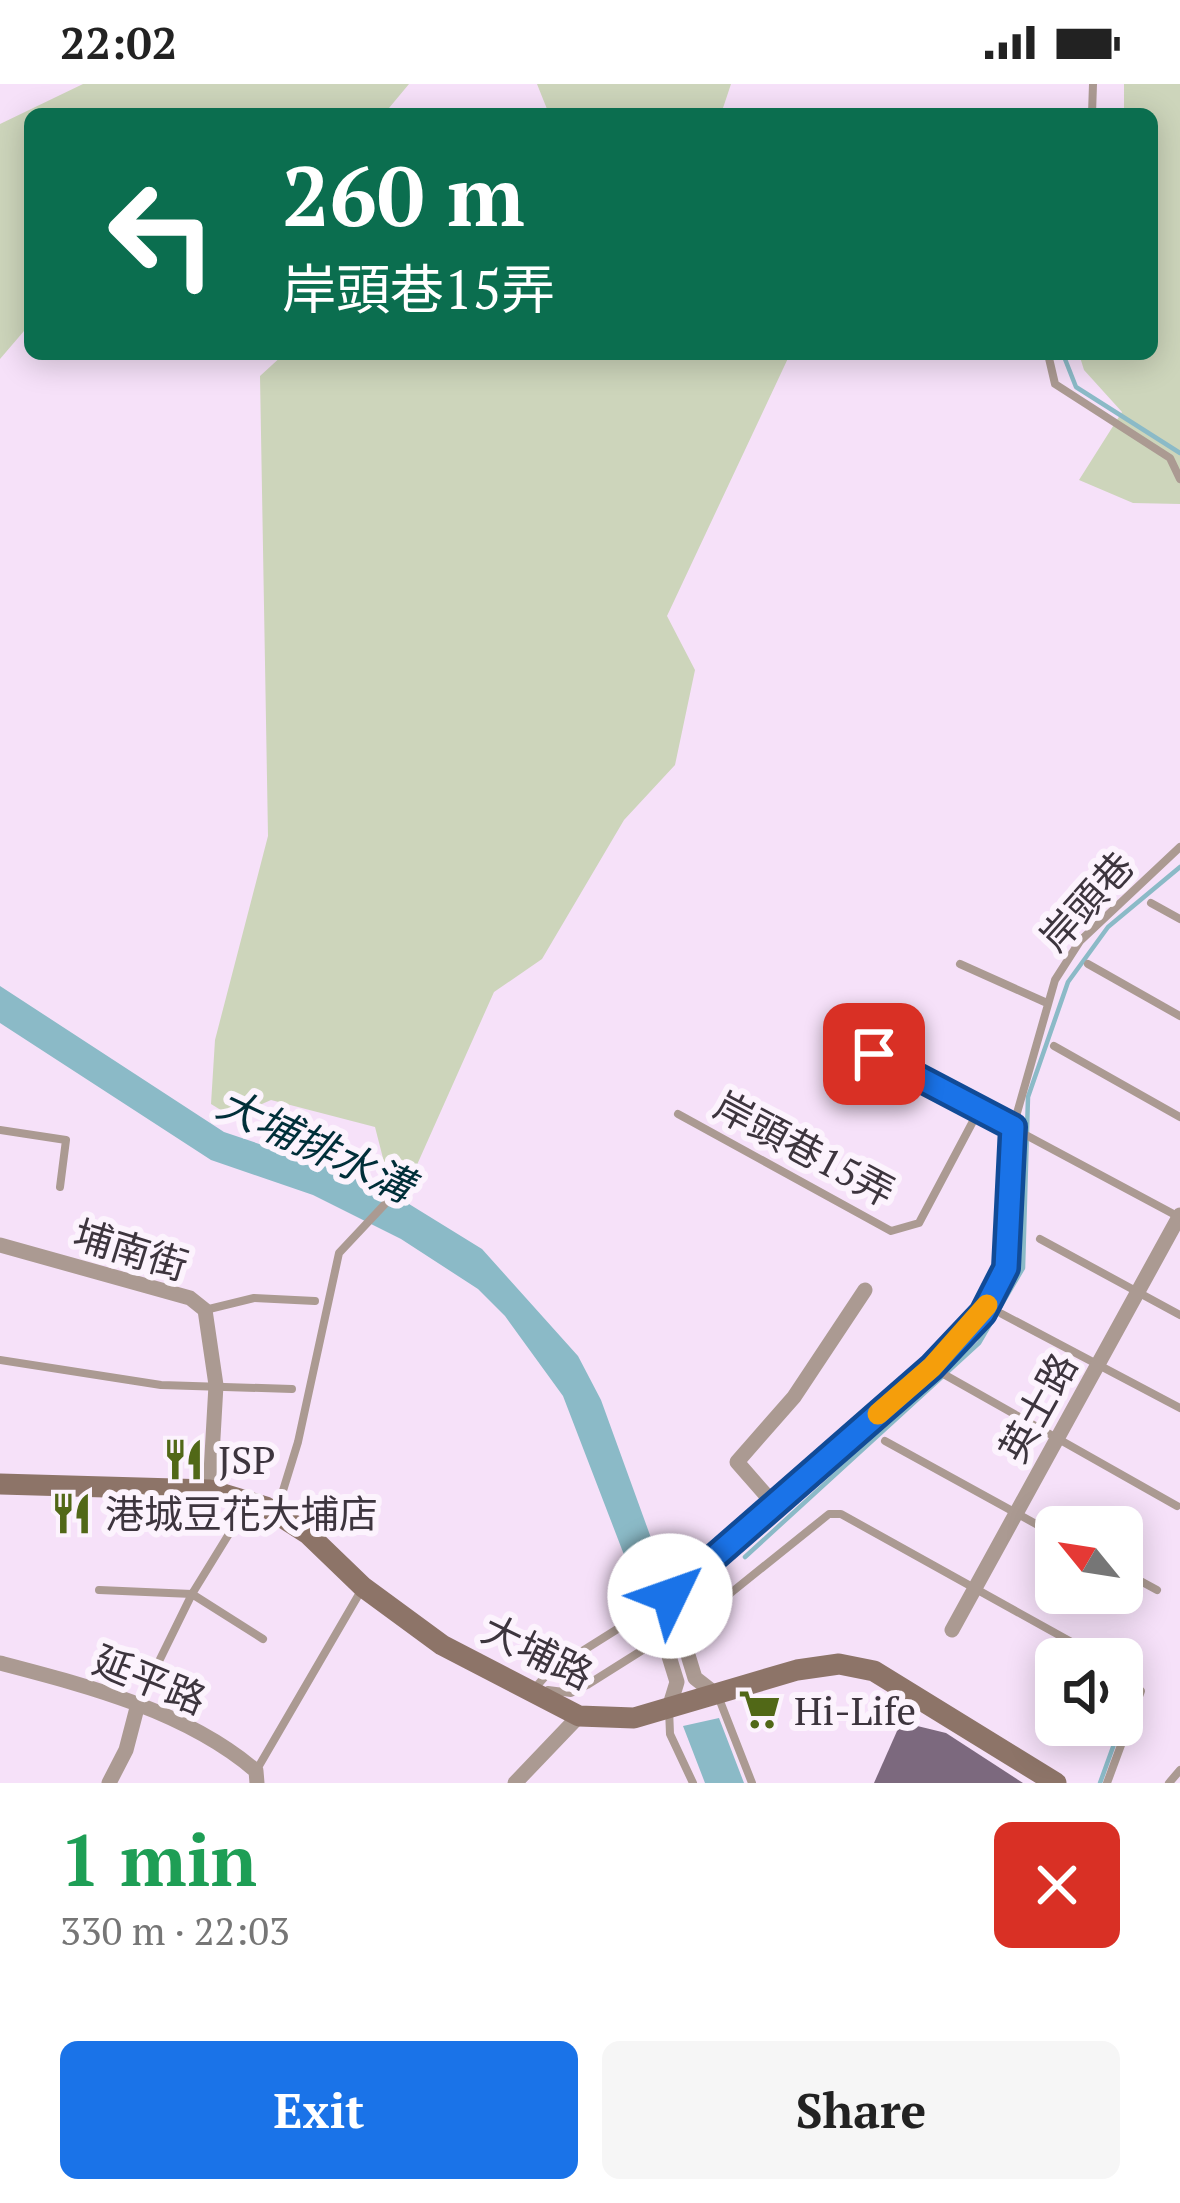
<!DOCTYPE html>
<meta charset="utf-8">
<style>
body{margin:0;font-family:"PT Serif","Noto Sans TC",serif;background:#f6f6f6;color:#222;height:100vh;display:flex;flex-direction:column;font-size:45px;white-space:nowrap}
*{box-sizing:border-box;margin:0}
p{font-size:39px;color:#767676}
.icon{flex:none;width:66px;height:66px;fill:none;stroke:currentColor;stroke-width:2;stroke-linecap:round;stroke-linejoin:round}
.map{position:relative;height:1699px;overflow:hidden}
.side{display:flex;flex-direction:column;background:#fff;flex:1}
.side>*{flex:none}
.guide{position:absolute;left:24px;top:24px;width:1134px;height:252px;border-radius:18px;box-shadow:0 6px 30px #0003;background:#0b6e4f;color:#fff;overflow:hidden}
.needle{width:78px;rotate:300deg}
.controls{position:absolute;left:1035px;top:1422px;display:grid;gap:24px}
.controls a{display:grid;place-items:center;width:108px;height:108px;border-radius:18px;background:#fff;box-shadow:0 6px 30px #0003;font-size:60px}
.pin{position:absolute;display:grid;place-items:center;width:102px;height:102px;color:#fff;margin:-51px;border-radius:24px;box-shadow:0 6px 18px #0006}
.me{position:absolute;width:132px;margin:-66px;rotate:48deg;stroke-linejoin:round;filter:drop-shadow(0 0 9px #0008)}
.turn{display:flex;align-items:center;gap:42px;height:252px;padding:0 60px;font-size:54px}
.turn .icon{width:156px;height:156px;stroke-width:2.5}
.turn b{display:block;font-size:84px;line-height:102px}
.round{display:grid;place-items:center;flex:none;width:126px;height:126px;border-radius:18px;background:#f6f6f6}
.headline{display:flex;align-items:center;justify-content:space-between;height:204px;padding:0 60px}
h1{font-size:72px;font-weight:800;line-height:90px;color:#1e9e55}
.primary-button{display:flex;gap:24px;margin-top:auto;padding:24px 60px}
.primary-button a{flex:1;height:138px;border-radius:18px;background:#1a73e8;color:#fff;font-size:48px;font-weight:800;line-height:138px;text-align:center}
.primary-button a+a{background:#f6f6f6;color:#222}
.status{display:flex;justify-content:space-between;align-items:center;height:84px;padding:0 60px;background:#fff;direction:ltr}
.status svg{height:33px;fill:currentColor}
.map>svg:first-child{display:block}
.green{fill:#cdd5bb}
.water{fill:#8bbac7}
.lines{fill:none;stroke-linecap:round;stroke-linejoin:round}
.stream{stroke:#8bbac7;stroke-width:4.5}
.building{fill:#7c697e}
.lane{stroke:#ab9a92;stroke-width:8}
.street{stroke:#ab9a92;stroke-width:15}
.secondary{stroke:#8d7468;stroke-width:21}
.route-casing{stroke:#114b97;stroke-width:30}
.route{stroke:#1a73e8;stroke-width:21}
.slow{stroke:#f59e0b;stroke-width:21}
.labels{text-anchor:middle;dominant-baseline:central;stroke-width:12;stroke-linejoin:round;paint-order:stroke}
.street-label{font-size:39px;fill:#3d353e;stroke:#fcf3fd}
.poi-label{font-size:39px;fill:#3d353e;stroke:#fcf3fd;text-anchor:start}
.water-label{font-size:42px;font-style:italic;fill:#002f39;stroke:#fcf3fd}
</style>
<div class="status"><b>22:02</b><svg viewBox="0 0 49 12"><path d="M0 12V9h3v3zM5 12V6h3v6zM10 12V3h3v9zM15 12V0h3v12zM26 1h20v11H26zM47 4h2v5h-2z"/></svg></div>
<div class="map">
<svg width="1180" height="1699" viewBox="0 0 1180 1699">
<rect width="100%" height="100%" fill="#f6e1f9"/>
<path class="green" d="M83,0H409L384,30H30V240L0,275V40Z
M537,0H731L721,30H549Z
M1124,0H1180V420L1133,419L1079,396L1122,328L1084,286L1079,270H1152V30H1124Z
M284,270H790L667,532L695,586L675,681L624,736L542,875L494,908L408,1101L386,1086L375,1043L271,1016L232,1033L211,1020L215,956L268,752L260,292Z"/>
<path class="water" d="M0,902L224,1048L375,1099L482,1165L578,1272L601,1316L663,1487L633,1510L626,1476L563,1312L505,1232L478,1205L401,1155L313,1111L211,1076L0,939Z
M719,1634L744,1699H705L683,1642Z"/>
<g class="lines">
<path class="stream" d="M1063,270L1076,303L1180,369
M745,1473L979,1259L1023,1184L1028,1013L1068,898L1108,843L1180,783
M1122,1637L1130,1615
M1100,1699L1121,1641"/>
</g>
<path class="building" d="M901,1638L946,1649L1023,1699H874Z"/>
<g class="lines">
<path class="lane" d="M1092,30L1093,0
M1048,270L1055,300L1170,374L1180,395
M1151,819L1180,835
M960,880L1047,919
M1088,880L1180,932
M839,951L1179,1133
M1054,962L1180,1033
M678,1030L891,1147L919,1139L979,1026
M0,1046L66,1056L60,1103
M1040,1155L1180,1231
M205,1226L254,1214L315,1217
M1002,1230L1180,1324
M0,1276L161,1301L292,1305
M931,1283L1177,1422
M885,1357L1056,1451
M277,1426L298,1358L339,1169L401,1103
M1122,1487L1157,1506
M99,1506L192,1510L263,1555
M535,1604L549,1588L670,1512L931,1283L983,1229L1006,1184L1013,1043L1055,896L1080,857L1180,763
M548,1606L571,1609L587,1601L722,1516L829,1430H841L1102,1575
M718,1612L752,1699
M138,1620L192,1510L248,1419
M669,1625L670,1650L693,1699
M256,1687L362,1505
M1107,1699L1141,1607L1122,1587
M1169,1699L1180,1686"/>
<path class="street" d="M0,1161L190,1214L205,1226L216,1301L210,1406
M772,1418L737,1378L794,1313L865,1206
M670,1512L695,1594L718,1612
M630,1536L663,1553L677,1598L669,1624
M952,1546L1180,1131
M0,1579C88,1602 186,1627 256,1687L257,1699
M109,1699L126,1666L138,1620
M515,1699L579,1632"/>
<path class="secondary" d="M0,1400L210,1406L266,1423L308,1450L363,1503L442,1561L579,1632L634,1634L797,1586L839,1580L874,1587L1056,1699"/>
</g>
<g class="lines">
<defs>
<path id="route" d="M670,1512L932,1283L983,1229L1006,1184L1013,1043L874,970"/>
</defs>
<use href="#route" class="route-casing"/>
<use href="#route" class="route"/>
<path class="slow" d="M878,1330L932,1283L987,1221"/>
</g>
<defs>
<symbol id="restaurant-bare" viewBox="-9 -9 18 18"><path d="M-5-6h1v4h1v-4h1v4h1v-4h1v5L-1.5 .5V6h-2V.5L-5-1ZM5-6V6H3V1.5H1.5Q1.5-4 5-6Z" fill="#516817" stroke="#fcf3fd" stroke-width="2.5" paint-order="stroke"/></symbol>
<symbol id="supermarket-bare" viewBox="-9 -9 18 18"><path d="M-6-5.5h2.5l.6 2H6L4.5 2H-2.5L-4.4-4H-6ZM-1.5 3.2a1.3 1.3 0 1 0 .1 0ZM3 3.2a1.3 1.3 0 1 0 .1 0Z" fill="#516817" stroke="#fcf3fd" stroke-width="2.5" paint-order="stroke"/></symbol>
</defs>
<g fill-rule="evenodd">
<use href="#restaurant-bare" x="154" y="1346" width="59" height="59"/>
<use href="#restaurant-bare" x="42" y="1400" width="59" height="59"/>
<use href="#supermarket-bare" x="730" y="1596" width="59" height="59"/>
</g>
<g class="labels">
<g class="street-label">
<text transform="translate(1086 817) rotate(-48)">岸頭巷</text>
<text transform="translate(805 1064) rotate(28)">岸頭巷15弄</text>
<text transform="translate(131 1165) rotate(17)">埔南街</text>
<text transform="translate(1037 1323) rotate(-61)">英士路</text>
<text transform="translate(538 1567) rotate(26)">大埔路</text>
<text transform="translate(150 1595) rotate(22)">延平路</text>
</g>
<g class="poi-label">
<text x="218" y="1375">JSP</text>
<text x="105" y="1429">港城豆花大埔店</text>
<text x="794" y="1626">Hi-Life</text>
</g>
<g class="water-label">
<text transform="translate(316 1060) rotate(25)">大埔排水溝</text>
</g>
</g>
</svg>
<div class="controls">
<a><svg class="needle" viewBox="-14 -14 28 28"><path d="M0-13l5 13h-10z" fill="#e53935"/><path d="M0 13l5-13h-10z" fill="#767676"/></svg></a>
<a><svg class="icon" aria-label="sound" viewBox="0 0 24 24"><path d="M4 9h4l5-4v14l-5-4H4zM17 9q2 3 0 6"/></svg></a>
</div>
<div class="pin" style="left:874px;top:970px;background:#d93025"><svg class="icon" aria-label="arrive" viewBox="0 0 24 24"><path d="M6 21V4h12l-3 4 3 4H6"/></svg></div>
<svg class="me" style="left:670px;top:1512px" viewBox="-20 -20 40 40"><circle r="19" fill="#fff"/><path d="M0-13L10 11 0 6-10 11z" fill="#1a73e8"/></svg>
<div class="guide">
<div class="turn"><svg class="icon" aria-label="left" viewBox="0 0 24 24"><path d="M17 20v-9H6M10 6l-5 5 5 5"/></svg><div><b>260 m</b>岸頭巷15弄</div></div>
</div>
</div>
<section class="side">
<div class="headline"><div><h1>1 min</h1><p>330 m · 22:03</p></div><a class="round" style="background:#d93025;color:#fff"><svg class="icon" aria-label="close" viewBox="0 0 24 24"><path d="M6 6l12 12M18 6L6 18"/></svg></a></div>
<div class="primary-button"><a>Exit</a><a>Share</a></div>
</section>
